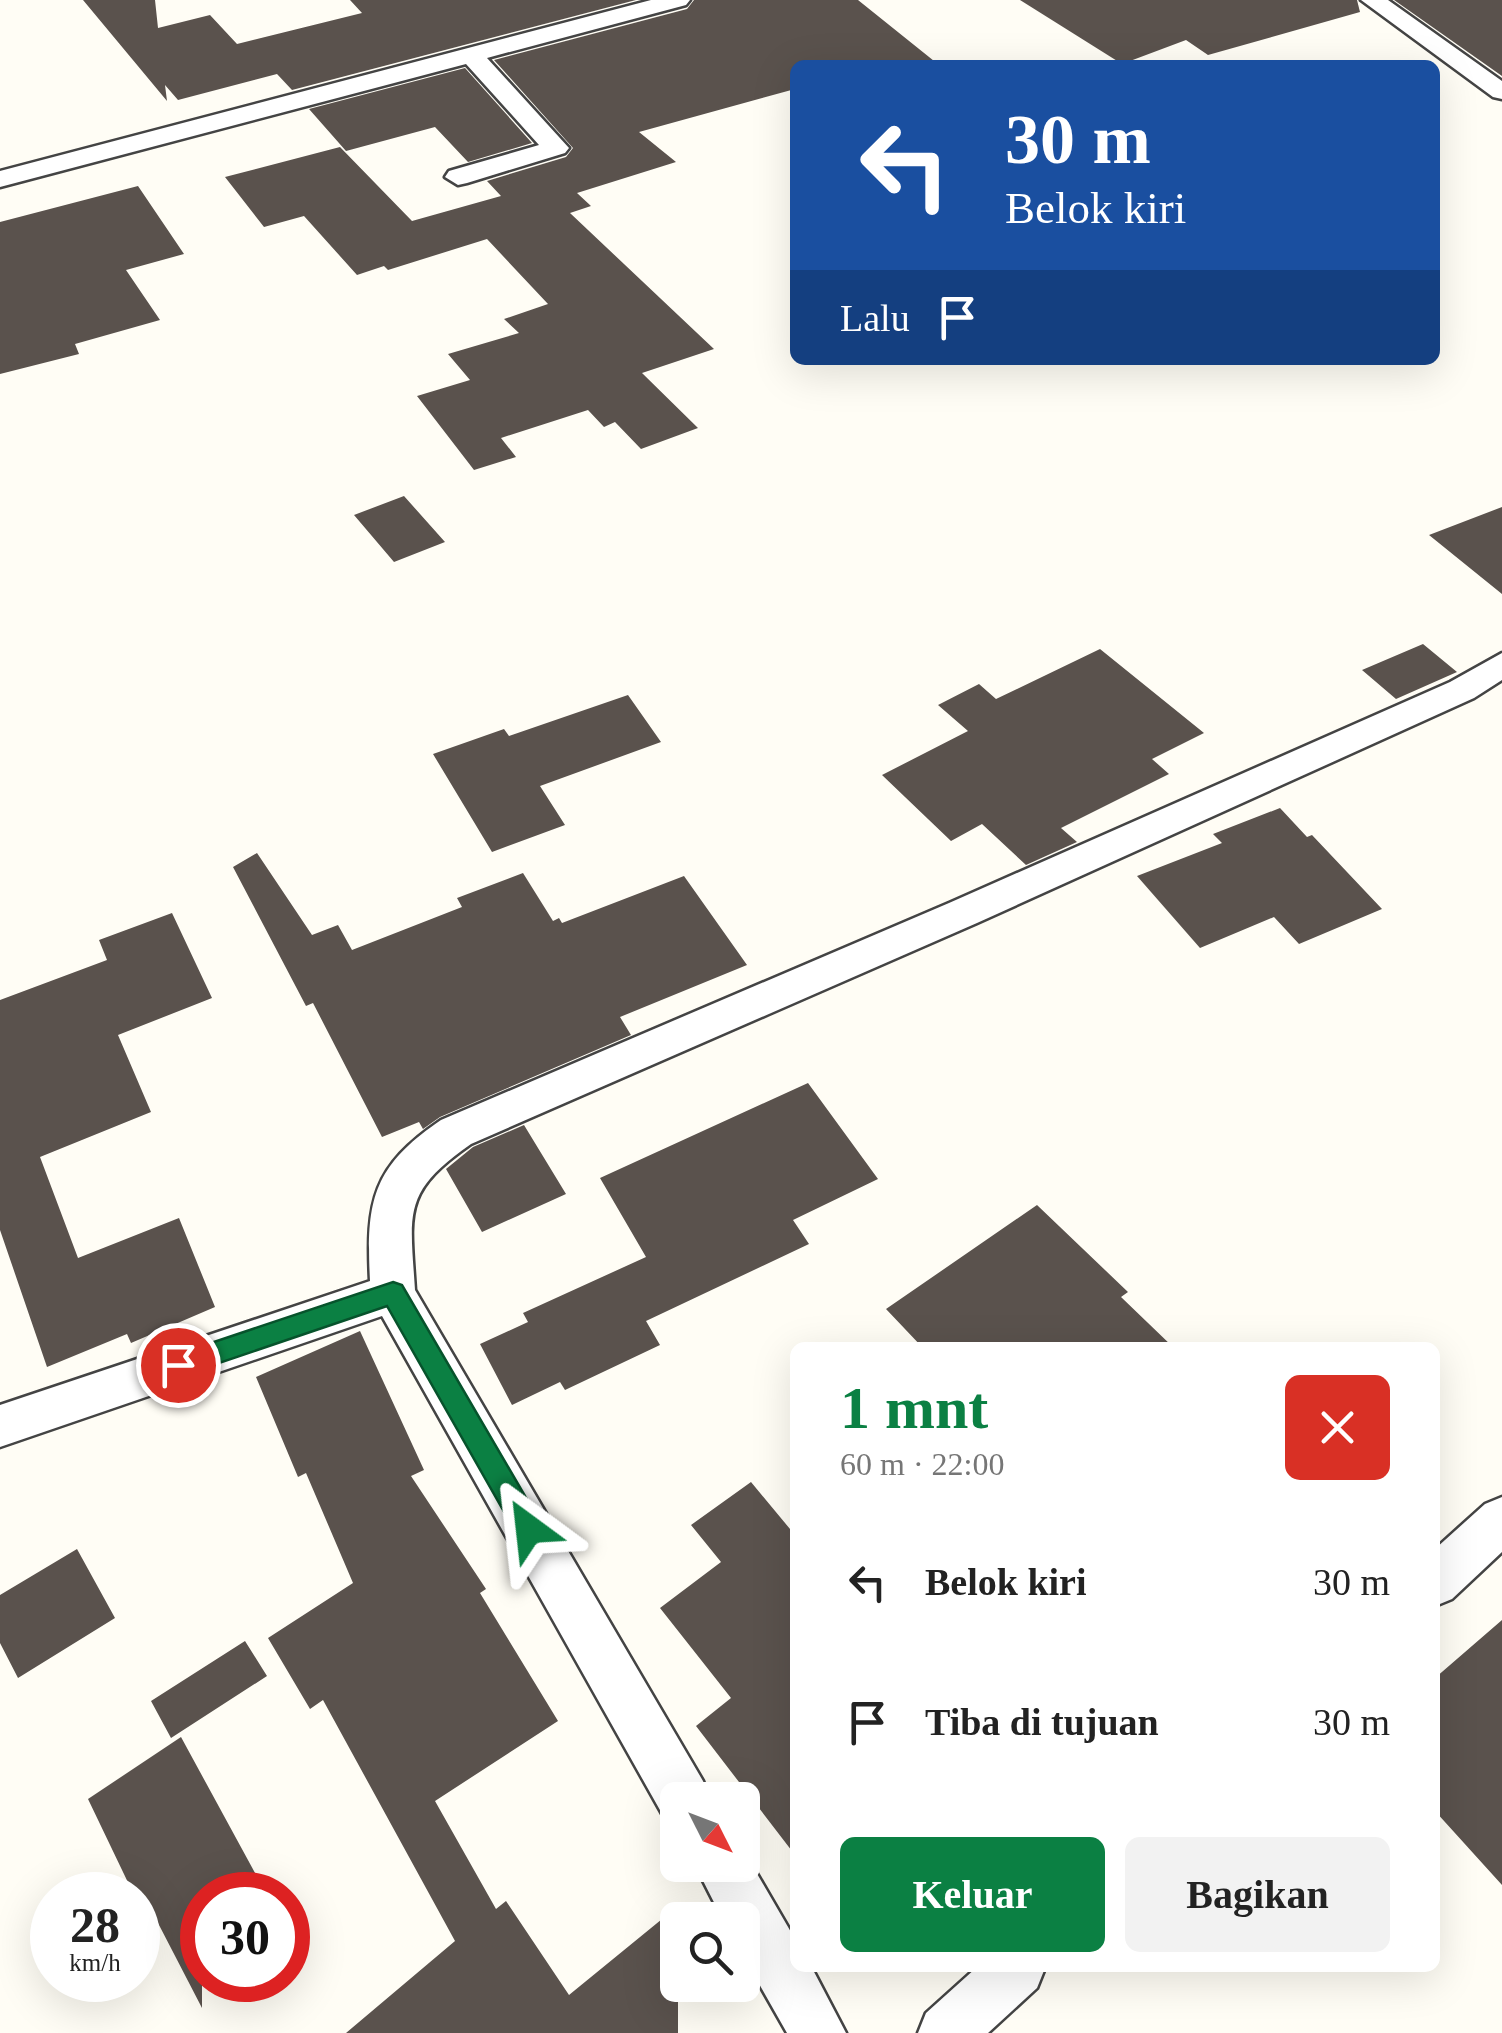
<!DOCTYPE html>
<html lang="id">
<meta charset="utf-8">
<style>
body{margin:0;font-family:"Times New Roman",serif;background:#f2f2f2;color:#222;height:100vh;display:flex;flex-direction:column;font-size:38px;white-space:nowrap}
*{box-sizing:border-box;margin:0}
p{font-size:32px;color:#767676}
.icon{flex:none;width:55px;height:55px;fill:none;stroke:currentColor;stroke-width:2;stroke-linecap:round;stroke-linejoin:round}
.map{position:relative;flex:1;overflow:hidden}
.details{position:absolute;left:790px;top:1342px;width:650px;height:630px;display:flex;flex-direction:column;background:#fff;border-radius:15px;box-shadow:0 10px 40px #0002}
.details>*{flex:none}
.guide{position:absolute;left:790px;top:60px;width:650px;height:305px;border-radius:15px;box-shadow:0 10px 40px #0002;background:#1a4fa0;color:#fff;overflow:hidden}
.needle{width:65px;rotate:132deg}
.controls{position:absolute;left:660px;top:1782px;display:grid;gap:20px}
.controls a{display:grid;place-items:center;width:100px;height:100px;border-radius:15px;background:#fff;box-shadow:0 10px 40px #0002;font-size:50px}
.speed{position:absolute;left:30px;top:1872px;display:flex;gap:20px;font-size:50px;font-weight:700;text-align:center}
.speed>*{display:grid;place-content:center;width:130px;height:130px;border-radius:50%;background:#fff;box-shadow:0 10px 40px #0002;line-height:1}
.speed small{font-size:25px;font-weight:400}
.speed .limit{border:15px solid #d22;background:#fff;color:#111}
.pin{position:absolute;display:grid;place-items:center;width:85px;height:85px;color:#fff;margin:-42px;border:5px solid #fff;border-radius:50%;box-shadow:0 2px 10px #0007}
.me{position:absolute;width:110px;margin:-55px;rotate:330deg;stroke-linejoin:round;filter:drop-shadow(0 0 8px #0008)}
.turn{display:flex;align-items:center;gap:35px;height:210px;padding:0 50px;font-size:45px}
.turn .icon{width:130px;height:130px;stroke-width:2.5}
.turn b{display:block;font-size:70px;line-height:85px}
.then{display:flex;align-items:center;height:95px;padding:0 50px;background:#0003;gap:20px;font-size:38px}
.round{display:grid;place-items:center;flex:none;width:105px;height:105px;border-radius:15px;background:#f2f2f2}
.head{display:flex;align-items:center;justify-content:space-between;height:170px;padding:0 50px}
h1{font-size:60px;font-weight:700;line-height:75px;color:#0b8043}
.button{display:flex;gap:20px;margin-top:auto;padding:20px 50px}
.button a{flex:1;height:115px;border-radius:15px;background:#0b8043;color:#fff;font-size:40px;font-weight:700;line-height:115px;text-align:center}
.button a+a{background:#f2f2f2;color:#222}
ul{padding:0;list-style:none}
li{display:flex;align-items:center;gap:30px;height:140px;padding:0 50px}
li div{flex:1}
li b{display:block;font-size:38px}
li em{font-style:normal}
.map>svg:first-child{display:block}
.building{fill:#5a524d}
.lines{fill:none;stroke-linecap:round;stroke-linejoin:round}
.minor-casing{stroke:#444;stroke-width:5}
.minor{fill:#fff;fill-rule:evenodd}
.route{fill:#0b8043;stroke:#07532c;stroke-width:2.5}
</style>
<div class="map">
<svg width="1502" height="2033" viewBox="0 0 1502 2033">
<rect width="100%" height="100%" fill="#fffdf5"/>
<path class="building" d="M83,0H155L158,28L210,15L237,44L362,13L350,0H636L292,90L277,74L178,100L165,85L167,101Z
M694,0H858L939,65H795V89L639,132L676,162L577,193L591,206L570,213L714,349L642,373L698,428L641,449L615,422L604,427L588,410L501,438L516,457L474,470L417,396L470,380L448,354L519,333L504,319L548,304L487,239L388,270L384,266L357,275L304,216L264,227L225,177L340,147L412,221L501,196L487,181L566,157L573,148L494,60L687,9Z
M1020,0H1357L1360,12L1208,55L1186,40L1122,64Z
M1394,0H1502V76Z
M465,68L532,143L468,162L435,127L346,151L309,109Z
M138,186L184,254L126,270L160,320L75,344L79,354L0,374V222Z
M404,496L445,542L394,562L354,515Z
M1502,507V594L1429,535Z
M1423,644L1457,672L1396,699L1362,670Z
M1100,649L1204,733L1152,759L1169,774L1061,828L1077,842L1026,865L982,824L951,841L882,775L968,731L938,705L979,684L996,699Z
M628,695L661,742L540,786L565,825L492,852L433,754L504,729L509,736Z
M1280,808L1307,837L1312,835L1382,909L1299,944L1274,917L1200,948L1137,876L1222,843L1213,834Z
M257,853L312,935L338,925L352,950L462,907L457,898L523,873L553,921L559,918L562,923L684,876L747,965L620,1017L631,1035L440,1117L423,1129L419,1122L382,1137L313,1003L306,1006L233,867Z
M172,913L212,998L118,1035L151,1112L40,1157L78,1258L179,1218L215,1307L131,1343L127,1334L47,1367L0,1230V1000L107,960L99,940Z
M808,1083L878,1179L793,1220L809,1244L646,1321L660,1345L565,1390L560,1382L512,1405L480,1344L528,1322L523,1313L646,1257L600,1178Z
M524,1125L566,1194L482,1232L446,1169L473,1147Z
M1037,1205L1128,1292L1121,1297L1174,1348H923L886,1309Z
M360,1331L424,1470L411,1476L486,1589L480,1593L558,1721L435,1801L496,1909L506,1901L569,1995L678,1906V2033H346L455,1941L323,1700L310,1709L268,1638L353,1583L306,1473L298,1477L256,1377Z
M751,1482L795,1535V1855L696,1726L731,1698L660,1608L721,1562L691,1525Z
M77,1549L115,1618L18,1678L0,1643V1595Z
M1502,1620V1885L1435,1811V1678Z
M245,1641L267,1676L171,1738L151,1701Z
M181,1737L267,1895H202V2008L144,1896L138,1901L134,1895L88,1799Z"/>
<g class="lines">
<defs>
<path id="minor" d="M651,0H690L686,5L487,58L569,148L565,153L467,183L458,185L445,177L449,171L539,145L466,64L0,187V171Z
M1361,0H1388L1502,81V99L1493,97Z
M1502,653V680L1474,698L977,923L471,1144C402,1192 410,1212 415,1290L703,1781L710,1800H678V1824L665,1819L382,1316L0,1447V1405L370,1281C366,1201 372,1167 441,1120L949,903L1450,682Z
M1502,1497V1552L1452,1599L1435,1606V1549L1485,1504Z
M742,1848L795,1939V1968H812L846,2033H787L742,1954V1920H723L695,1865H742Z
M976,1968H1045L1037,1988L988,2033H918L926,2013Z"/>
</defs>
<use href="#minor" class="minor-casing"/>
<use href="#minor" class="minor"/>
</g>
<path class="route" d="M393,1282L402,1285L539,1520L543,1529L539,1538L529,1542L519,1538L387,1306L178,1377L169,1373L165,1365L169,1357Z"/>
</svg>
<div class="controls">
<a><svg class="needle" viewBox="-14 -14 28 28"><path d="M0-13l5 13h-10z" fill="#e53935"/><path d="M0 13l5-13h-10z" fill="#767676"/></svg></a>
<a><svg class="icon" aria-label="search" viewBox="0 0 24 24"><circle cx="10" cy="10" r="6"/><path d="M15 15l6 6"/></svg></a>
</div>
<div class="speed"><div>28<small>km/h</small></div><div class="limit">30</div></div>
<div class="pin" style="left:178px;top:1365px;background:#d93025"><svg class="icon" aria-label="arrive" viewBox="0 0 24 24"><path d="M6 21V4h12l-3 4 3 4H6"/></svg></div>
<svg class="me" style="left:529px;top:1529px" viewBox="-20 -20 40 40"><path d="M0-17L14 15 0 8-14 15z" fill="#0b8043" stroke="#fff" stroke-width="4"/></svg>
<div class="guide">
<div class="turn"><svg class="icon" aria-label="left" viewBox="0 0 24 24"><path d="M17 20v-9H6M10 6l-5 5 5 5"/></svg><div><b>30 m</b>Belok kiri</div></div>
<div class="then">Lalu<svg class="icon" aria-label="arrive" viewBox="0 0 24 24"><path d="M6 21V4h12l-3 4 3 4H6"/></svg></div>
</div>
<section class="details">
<div class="head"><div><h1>1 mnt</h1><p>60 m · 22:00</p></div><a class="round" style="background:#d93025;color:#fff"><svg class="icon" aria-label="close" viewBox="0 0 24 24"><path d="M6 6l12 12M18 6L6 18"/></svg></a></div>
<ul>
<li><svg class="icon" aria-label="left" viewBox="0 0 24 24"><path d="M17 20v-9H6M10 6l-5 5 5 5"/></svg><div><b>Belok kiri</b></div><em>30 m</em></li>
<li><svg class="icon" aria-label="arrive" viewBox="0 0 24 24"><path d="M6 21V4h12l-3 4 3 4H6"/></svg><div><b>Tiba di tujuan</b></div><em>30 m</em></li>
</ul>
<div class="button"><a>Keluar</a><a>Bagikan</a></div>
</section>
</div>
